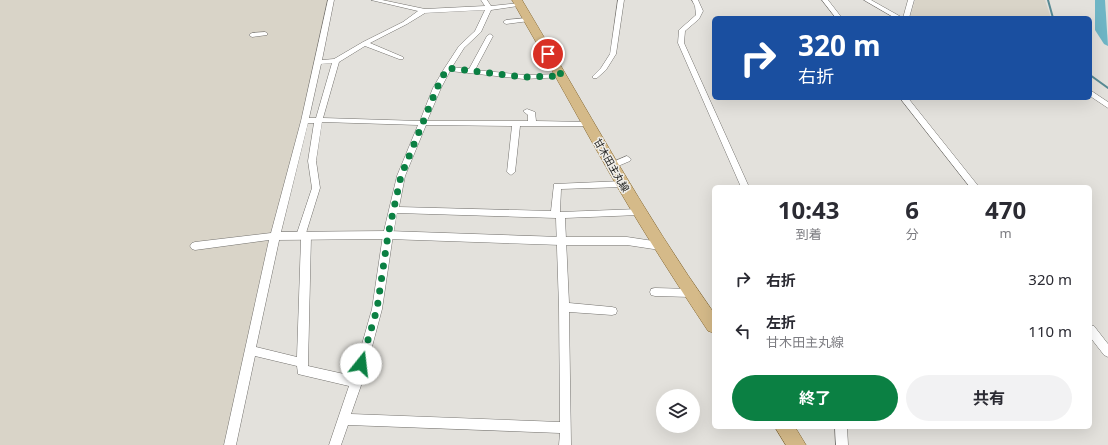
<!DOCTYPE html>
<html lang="ja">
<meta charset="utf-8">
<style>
body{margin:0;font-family:"Noto Sans","Noto Sans JP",sans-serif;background:#f2f2f3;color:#2b2b33;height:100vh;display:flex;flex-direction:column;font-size:15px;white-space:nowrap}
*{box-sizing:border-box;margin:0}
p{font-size:13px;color:#7c7c81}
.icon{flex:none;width:22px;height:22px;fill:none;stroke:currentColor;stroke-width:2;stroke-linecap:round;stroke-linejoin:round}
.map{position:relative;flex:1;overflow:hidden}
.panel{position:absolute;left:712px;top:185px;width:380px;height:244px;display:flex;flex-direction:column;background:#fff;border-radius:6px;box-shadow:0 4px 16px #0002}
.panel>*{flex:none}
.banner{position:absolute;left:712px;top:16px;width:380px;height:84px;border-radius:6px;box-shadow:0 4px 16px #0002;background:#1a4fa0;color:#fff;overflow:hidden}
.fabs{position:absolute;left:656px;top:389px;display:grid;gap:8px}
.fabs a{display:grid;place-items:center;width:44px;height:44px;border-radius:50%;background:#fff;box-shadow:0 4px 16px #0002;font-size:20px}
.pin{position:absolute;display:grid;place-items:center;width:34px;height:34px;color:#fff;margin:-17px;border:2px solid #fff;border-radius:50%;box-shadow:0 1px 4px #0007}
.me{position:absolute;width:44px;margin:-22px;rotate:16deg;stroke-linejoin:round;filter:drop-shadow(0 0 3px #0008)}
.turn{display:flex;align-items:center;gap:14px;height:84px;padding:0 20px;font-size:18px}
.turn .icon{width:52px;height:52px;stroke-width:2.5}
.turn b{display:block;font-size:28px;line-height:34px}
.eta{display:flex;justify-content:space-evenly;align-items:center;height:68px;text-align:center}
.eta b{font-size:24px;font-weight:700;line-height:28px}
.cta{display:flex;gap:8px;margin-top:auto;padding:8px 20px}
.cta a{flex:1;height:46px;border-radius:24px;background:#0b8043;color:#fff;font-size:16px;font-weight:700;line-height:46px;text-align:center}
.cta a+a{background:#f2f2f3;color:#2b2b33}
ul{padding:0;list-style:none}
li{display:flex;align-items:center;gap:12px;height:52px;padding:0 20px}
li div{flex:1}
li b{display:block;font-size:15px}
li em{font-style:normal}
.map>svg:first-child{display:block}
.built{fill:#d9d4c8}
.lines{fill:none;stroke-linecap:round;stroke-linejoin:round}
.stream{stroke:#588a94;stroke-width:2}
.river{fill:#6eb5c5;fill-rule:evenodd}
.minor-casing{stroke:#73716d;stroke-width:1}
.tertiary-casing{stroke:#73716d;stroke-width:1}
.primary-casing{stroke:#856832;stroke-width:1}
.minor{fill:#fff;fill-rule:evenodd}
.tertiary{fill:#fff;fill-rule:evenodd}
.primary{fill:#d5ba89;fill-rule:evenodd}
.route{stroke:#0b8043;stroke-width:7;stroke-dasharray:0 12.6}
.labels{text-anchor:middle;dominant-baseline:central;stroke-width:3;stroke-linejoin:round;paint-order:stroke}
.street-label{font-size:10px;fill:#242422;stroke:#f0eee9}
</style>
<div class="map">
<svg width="1108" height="445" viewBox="0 0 1108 445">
<rect width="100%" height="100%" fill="#e3e1dc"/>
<path class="built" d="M0,0H329L228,445H0Z
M915,0H1045L1051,18H910Z"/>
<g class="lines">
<path class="stream" d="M1048,0L1053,18
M1090,75L1108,88"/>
<path class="river" d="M1095,0H1105L1108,46L1104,44L1095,30Z"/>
<defs>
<path id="minor" d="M328,0H334L322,60L334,59L363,42L403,22L418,11L371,0H382L425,9L485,6L481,0H487L491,6L520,3L521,4L518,6L491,10L481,32L464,48L452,67L469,69L487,36L490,34L493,36L475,70L524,75L562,74L566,76L564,77L524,79L450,71L441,88L427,121H528V115L523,111L527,109L535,112L536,121L588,122L592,124L588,126H520L515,172L511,175L507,172L512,126L426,125L405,176L399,207L551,211L554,184L623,181L627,184L623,187L561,189L560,212L639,209L643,212L639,215L565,218L569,303L612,307L616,308L617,311L616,314L612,315L569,312L571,445H559L560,433L348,425L341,445H329L349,386L302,375L298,374L297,366L255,356L236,445H224L269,240L195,250L192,249L190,246L192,243L195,242L271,233L301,121ZM485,10L475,31L459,46L444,69L433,88L420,121L323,118L339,62L365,46L399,59H403V57L370,43L407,24L425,13ZM332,63L316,118H309L321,64ZM322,122L418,125L397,176L383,235L372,309L353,376L308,366L311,236L306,233L320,188L316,161ZM308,123H314L308,161L312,188L296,236L298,238L301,239L297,357L256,347L280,236ZM397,213L556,218L559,307L560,422L351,414L364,377L382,309L393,235Z
M618,0H624L616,54L606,70L597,78H593V76L601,68L610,54Z
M692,0H698L703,11L699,19L685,31L684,43L749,187H741L678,43L679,30L696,15L695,6Z
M822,0H828L842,18H836Z
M864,0H871L903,18L908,0H914L909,18H895Z
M527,18L529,19V21L506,24L503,22L506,20Z
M265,32L267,33V35L252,37L249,35L252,33Z
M1090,90L1108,102V108L1090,96Z
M900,98H908L979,187H970Z
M627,156L631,159L630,161L611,169L607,166L608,164Z
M655,288L691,289L695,290L696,293L695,296L691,297L655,296L651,295L650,292L651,289Z
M1090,325L1094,326L1108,344V357L1104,355L1090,337Z
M835,427H847L848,445H836Z"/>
<path id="tertiary" d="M388,231L561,237H627L660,242L664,243L666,246L664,249L660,250L627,245H561L388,239L275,240L271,239L269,236L271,233L275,232Z"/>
<path id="primary" d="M512,0H522C585,105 643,213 714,313V333L708,331C677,284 646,236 618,188C582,125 548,62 512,0Z
M775,427H795L806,445H786Z"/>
</defs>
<use href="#minor" class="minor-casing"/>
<use href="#tertiary" class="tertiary-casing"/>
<use href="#primary" class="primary-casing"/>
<use href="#minor" class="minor"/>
<use href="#tertiary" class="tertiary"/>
<use href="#primary" class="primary"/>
</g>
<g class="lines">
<path class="route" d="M361,364L377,309L388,235L401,176L437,88L447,68L524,77L562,76L548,54"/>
</g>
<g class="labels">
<g class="street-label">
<text transform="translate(612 165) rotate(60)">甘木田主丸線</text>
</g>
</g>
</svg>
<div class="fabs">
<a><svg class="icon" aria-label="layers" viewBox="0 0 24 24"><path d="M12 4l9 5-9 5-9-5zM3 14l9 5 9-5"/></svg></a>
</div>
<div class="pin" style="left:548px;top:54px;background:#d93025"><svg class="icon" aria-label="arrive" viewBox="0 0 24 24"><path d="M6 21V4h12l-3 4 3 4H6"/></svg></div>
<svg class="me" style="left:361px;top:364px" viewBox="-20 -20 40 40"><circle r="19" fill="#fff"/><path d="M0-13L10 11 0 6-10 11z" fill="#0b8043"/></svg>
<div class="banner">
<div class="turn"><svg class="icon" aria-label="right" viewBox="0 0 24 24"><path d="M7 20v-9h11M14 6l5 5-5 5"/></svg><div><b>320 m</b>右折</div></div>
</div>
<section class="panel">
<div class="eta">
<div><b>10:43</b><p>到着</p></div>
<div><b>6</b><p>分</p></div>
<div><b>470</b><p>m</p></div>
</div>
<ul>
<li><svg class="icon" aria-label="right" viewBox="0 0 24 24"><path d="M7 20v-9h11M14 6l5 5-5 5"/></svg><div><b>右折</b></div><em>320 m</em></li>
<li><svg class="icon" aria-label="left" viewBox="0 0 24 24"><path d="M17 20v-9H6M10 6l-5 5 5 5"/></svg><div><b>左折</b><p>甘木田主丸線</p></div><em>110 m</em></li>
</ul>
<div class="cta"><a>終了</a><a>共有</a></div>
</section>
</div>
